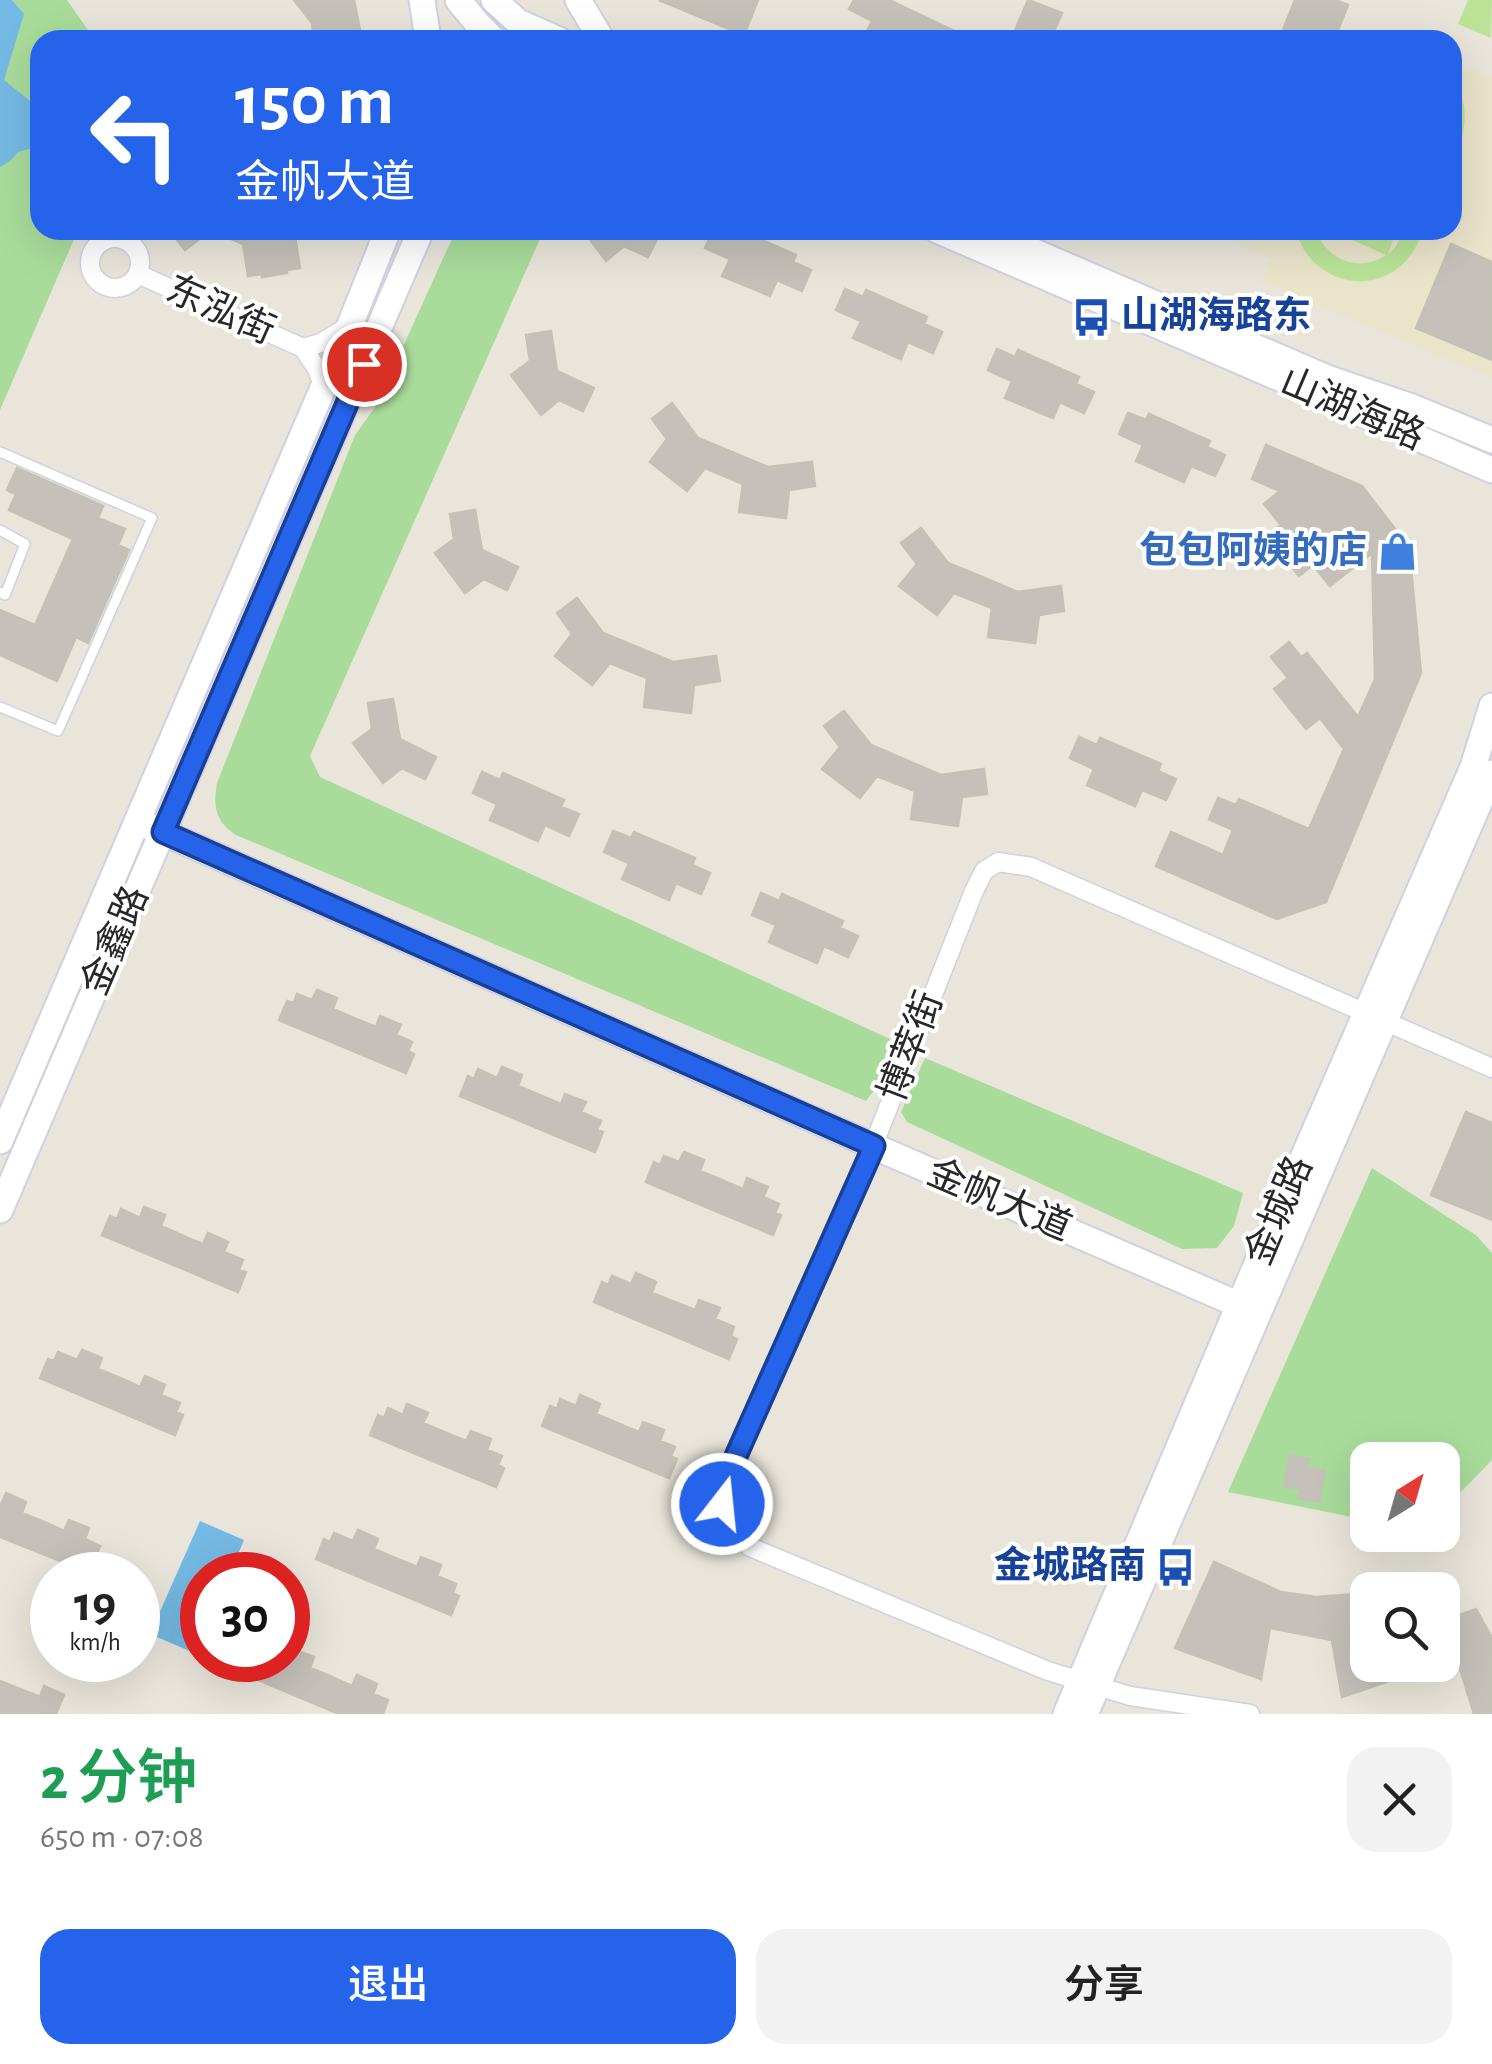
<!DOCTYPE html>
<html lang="zh">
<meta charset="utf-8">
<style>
body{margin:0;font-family:"Alegreya Sans","Noto Sans SC",sans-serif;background:#f2f2f2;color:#222;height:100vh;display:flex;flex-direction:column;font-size:38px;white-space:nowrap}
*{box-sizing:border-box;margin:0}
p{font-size:32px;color:#767676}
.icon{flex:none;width:55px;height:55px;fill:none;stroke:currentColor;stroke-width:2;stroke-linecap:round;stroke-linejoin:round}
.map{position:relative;height:1714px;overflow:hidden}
.drawer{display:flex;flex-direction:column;background:#fff;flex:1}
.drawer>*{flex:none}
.top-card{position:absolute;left:30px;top:30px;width:1432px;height:210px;border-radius:30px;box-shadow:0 10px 40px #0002;background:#2563eb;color:#fff;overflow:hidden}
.needle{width:65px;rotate:37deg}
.buttons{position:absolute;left:1350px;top:1442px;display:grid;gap:20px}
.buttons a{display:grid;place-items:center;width:110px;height:110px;border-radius:20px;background:#fff;box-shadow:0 10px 40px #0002;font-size:50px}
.speed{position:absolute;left:30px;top:1552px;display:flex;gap:20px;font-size:50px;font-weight:700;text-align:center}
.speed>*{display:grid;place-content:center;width:130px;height:130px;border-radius:50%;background:#fff;box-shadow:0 10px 40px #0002;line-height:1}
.speed small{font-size:25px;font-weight:400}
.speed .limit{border:15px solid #d22;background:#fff;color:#111}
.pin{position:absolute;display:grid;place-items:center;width:85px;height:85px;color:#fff;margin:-42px;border:5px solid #fff;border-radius:50%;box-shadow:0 2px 10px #0007}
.me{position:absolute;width:110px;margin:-55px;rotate:16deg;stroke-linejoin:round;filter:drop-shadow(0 0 8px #0008)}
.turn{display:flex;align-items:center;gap:35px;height:210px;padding:0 40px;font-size:45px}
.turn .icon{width:130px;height:130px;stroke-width:2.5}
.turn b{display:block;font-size:70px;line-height:85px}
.round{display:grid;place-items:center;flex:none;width:105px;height:105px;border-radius:30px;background:#f2f2f2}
.overview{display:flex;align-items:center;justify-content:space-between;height:170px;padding:0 40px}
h1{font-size:60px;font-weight:600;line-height:75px;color:#1e9e55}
.primary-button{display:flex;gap:20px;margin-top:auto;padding:20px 40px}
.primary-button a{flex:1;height:115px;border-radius:30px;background:#2563eb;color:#fff;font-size:40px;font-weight:600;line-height:115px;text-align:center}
.primary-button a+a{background:#f2f2f2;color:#222}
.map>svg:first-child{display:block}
.education{fill:#eae4cb}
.green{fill:#a9dc9b}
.pitch{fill:#bae397}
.water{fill:#75bae4}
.building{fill:#c5c1ba;stroke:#c4c1b5;stroke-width:2.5}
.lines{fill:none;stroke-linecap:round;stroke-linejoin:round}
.lane-casing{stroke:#d0d1e0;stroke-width:12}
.street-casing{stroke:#d0d1e0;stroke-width:21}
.secondary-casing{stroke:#d0d1e0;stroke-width:29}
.lane{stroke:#fff;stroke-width:9}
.street{stroke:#fff;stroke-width:18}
.secondary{stroke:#fff;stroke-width:25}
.route-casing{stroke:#184099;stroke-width:25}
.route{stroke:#2563eb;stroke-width:18}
.labels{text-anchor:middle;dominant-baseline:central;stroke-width:8;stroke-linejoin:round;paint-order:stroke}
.street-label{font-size:38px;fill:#282828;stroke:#fff}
.transit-label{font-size:38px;font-weight:bold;fill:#164399;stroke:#fff;text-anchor:start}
.shop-label{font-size:38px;font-weight:bold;fill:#366cbe;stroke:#fff;text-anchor:end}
</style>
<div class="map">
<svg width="1492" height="1714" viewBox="0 0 1492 1714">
<rect width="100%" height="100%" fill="#e9e5db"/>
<path class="education" d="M1453,61L1492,77V378L1262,282L1272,258L1204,230H1452Z"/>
<path class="green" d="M0,0H67L95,40H40V230H78L0,410Z
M456,230H544L310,756L320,777L890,1039L878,1085L866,1101L236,835C215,822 213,806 217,783L355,435L376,406Z
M925,1058L1243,1193L1234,1226L1217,1248L1182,1249L907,1122L901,1112Z
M1372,1168L1477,1236L1492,1253V1460L1460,1493L1443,1500L1442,1460H1368L1367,1519H1362L1228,1492Z"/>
<path class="pitch" d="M1468,0H1492L1491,38L1458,24Z
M1453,79C1472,108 1465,133 1453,163Z
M1296,230H1315C1327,259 1358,274 1386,255L1330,230H1397L1388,254L1396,246L1404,230H1424C1417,245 1411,259 1397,269C1359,297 1306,274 1296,230Z"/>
<path class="water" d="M0,0H12L24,14L4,80L40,109V146L18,152L10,161L0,167Z
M200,1521L244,1540L229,1575H202V1635L194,1653L150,1634Z"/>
<path class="building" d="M294,0H354L362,40H314L312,23Z
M659,0H758L744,35Z
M854,0H889L973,40H863L872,21L849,9Z
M1028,0L1062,13L1050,40H1011Z
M1295,0H1335L1348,5L1334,40H1279Z
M169,230H294L300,268L287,270V273L262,277V274L248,276L243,244L211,230L185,250Z
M583,230H649L659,235L648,257L624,246L606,261Z
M713,230H720L732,235L734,230H739L796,255L793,262L811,270L802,291L777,280L770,296L722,276L730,259L705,248Z
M1451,244L1492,262V360L1416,328Z
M845,289L863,297L866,290L927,317L924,324L942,332L933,353L908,342L901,359L853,338L861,321L836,310Z
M551,331L557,371L594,388L583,411L559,400L541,415L511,375L530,361L526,335Z
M997,349L1015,357L1018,350L1079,377L1076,384L1094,392L1084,413L1060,402L1053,418L1005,398L1012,381L988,370Z
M672,403L698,438L768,467L812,462L815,486L789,490L786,518L739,512L743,484L705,468L687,491L650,462L667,439L652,419Z
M1128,413L1146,420L1149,414L1210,441L1207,447L1225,455L1215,476L1191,466L1184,482L1136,461L1143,445L1119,434Z
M1266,445L1362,486L1409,547L1421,673L1326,902L1277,919L1156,866L1171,832L1223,855L1233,830L1209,819L1218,798L1236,805L1239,799L1309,829L1344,749L1320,718L1306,729L1274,689L1288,678L1271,657L1289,642L1301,657L1307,653L1358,717L1375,679L1372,553L1330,586L1313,565L1299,576L1267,536L1281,525L1264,504L1280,491L1252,479Z
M17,468L103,506L98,518L125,529L118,545L129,550L88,643L76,637L57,681L0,655V610L35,625L73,539L9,510L16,494L7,490Z
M475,510L482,550L518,567L507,590L484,579L465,593L435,553L454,539L450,514Z
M921,528L948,563L982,577L1018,592L1061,586L1064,611L1039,615L1035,643L988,637L992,608L954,593L937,615L899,586L917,564L901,543Z
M577,598L603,633L673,662L716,656L720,681L694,685L691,713L644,707L647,678L610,663L592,685L555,656L572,634L557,613Z
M393,699L400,739L436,757L425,779L402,768L383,783L353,743L372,729L368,703Z
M844,711L871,745L941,775L984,769L987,794L962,797L958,826L911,819L915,791L877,776L860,798L822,769L840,747L824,726Z
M1079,737L1097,745L1100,738L1161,764L1158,771L1176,779L1166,800L1142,790L1135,806L1087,785L1094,769L1070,758Z
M482,772L500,780L503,773L564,800L561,807L579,814L569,836L545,825L538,841L490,820L497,804L473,793Z
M613,831L631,838L634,832L695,858L692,865L710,873L701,894L676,883L669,900L622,879L629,863L604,852Z
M761,893L779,901L782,894L843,921L840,928L858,936L848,957L824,946L817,963L769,942L776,925L752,915Z
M317,990L337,998L333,1009L361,1021L376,1027L380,1016L401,1025L396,1035L412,1042L408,1051L414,1054L406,1073L279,1020L287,1001L294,1003L297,994L312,1000Z
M502,1067L522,1075L518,1086L561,1104L565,1094L586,1102L581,1112L601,1121L597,1130L603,1132L595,1152L460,1096L468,1076L474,1079L478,1069L497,1078Z
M1466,1112L1492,1123V1220L1431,1195Z
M684,1152L704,1160L700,1171L743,1189L747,1178L768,1187L763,1197L779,1204L775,1213L781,1215L773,1235L646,1182L654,1162L660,1165L664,1156L679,1162Z
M144,1207L165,1215L161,1226L188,1238L203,1244L208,1233L228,1242L224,1252L243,1260L239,1270L246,1272L238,1292L102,1235L110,1216L117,1219L121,1209L140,1218Z
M636,1273L656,1282L652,1293L667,1299L695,1310L699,1300L720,1308L715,1319L734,1327L731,1336L737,1339L729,1359L594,1302L602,1282L608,1285L612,1276L631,1284Z
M82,1350L102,1358L98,1369L125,1380L140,1387L145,1376L165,1385L161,1395L180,1403L176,1412L183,1415L175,1435L40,1378L48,1359L54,1361L58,1352L77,1360Z
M580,1395L600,1404L596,1414L624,1426L639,1432L643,1422L664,1430L660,1441L675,1447L671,1456L677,1459L669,1478L542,1426L550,1406L557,1409L560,1399L576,1406Z
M407,1404L428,1413L423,1423L451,1435L466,1441L471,1431L491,1439L487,1450L502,1456L498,1465L504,1468L496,1487L370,1435L378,1415L384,1418L388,1408L403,1415Z
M1290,1455L1309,1459L1307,1468L1325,1471L1319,1502L1298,1498L1300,1489L1284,1486Z
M6,1493L26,1502L22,1513L49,1524L64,1531L69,1520L89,1528L85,1539L100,1546L96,1555L103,1557L95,1575L0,1537V1507Z
M358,1530L378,1539L374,1549L395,1558L417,1567L421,1557L441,1565L437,1576L456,1584L453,1593L459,1596L451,1615L316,1559L324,1539L330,1542L334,1533L353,1541Z
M1214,1562L1281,1592L1316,1597L1368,1593V1665H1394L1398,1678L1342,1697L1332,1640L1270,1628L1261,1679L1175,1648Z
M1476,1609L1492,1638V1714H1474L1445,1620Z
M293,1649L314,1657L310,1668L325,1674L352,1686L357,1675L377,1684L373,1694L388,1700L383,1714H339L256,1679L264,1660H289Z
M0,1681L40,1697L44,1686L64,1695L56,1714H0Z"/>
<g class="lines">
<defs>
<path id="lane" d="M0,452L152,518L58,731L0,707
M0,530L25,544L5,595L0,592"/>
<path id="street" d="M90 263a25 25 0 1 1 50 0a25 25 0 1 1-50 0Z
M138,274L303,348L317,369L323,386
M303,348L321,343L347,327
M1250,1714L1130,1696L1048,1671L750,1547L728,1524L721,1492L873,1146L974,891L984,871L998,862L1031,867L1492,1068"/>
<path id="secondary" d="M422,0L428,40
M458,0L477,23L494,40
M494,0L518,22L559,40
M578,0L602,40
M937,230L1492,470
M984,230L1327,378L1412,407L1492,440
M137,821L873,1146L1258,1313
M0,1141L350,325L388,230
M0,1210L421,230
M1066,1714L1239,1305L1473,767L1492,706
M1085,1714L1492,773"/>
</defs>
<use href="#lane" class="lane-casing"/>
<use href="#street" class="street-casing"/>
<use href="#secondary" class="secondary-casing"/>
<use href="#lane" class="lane"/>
<use href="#street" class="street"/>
<use href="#secondary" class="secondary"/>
</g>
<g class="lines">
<defs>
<path id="route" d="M364,364L163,832L874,1146L728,1474L721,1492L722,1504"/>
</defs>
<use href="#route" class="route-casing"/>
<use href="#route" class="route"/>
</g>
<defs>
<symbol id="bus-bare" viewBox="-9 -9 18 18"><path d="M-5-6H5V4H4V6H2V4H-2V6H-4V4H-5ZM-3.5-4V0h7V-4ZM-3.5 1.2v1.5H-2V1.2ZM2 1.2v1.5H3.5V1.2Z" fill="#1a4fb4" stroke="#fff" stroke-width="2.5" paint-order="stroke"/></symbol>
<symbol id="shop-bare" viewBox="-9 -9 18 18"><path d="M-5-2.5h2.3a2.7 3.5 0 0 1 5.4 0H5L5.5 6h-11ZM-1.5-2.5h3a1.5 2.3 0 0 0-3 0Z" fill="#3f7fe0" stroke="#fff" stroke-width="2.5" paint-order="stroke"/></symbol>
</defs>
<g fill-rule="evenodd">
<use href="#bus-bare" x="1064" y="290" width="55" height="55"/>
<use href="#shop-bare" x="1370" y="524" width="55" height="55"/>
<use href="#bus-bare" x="1148" y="1540" width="55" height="55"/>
</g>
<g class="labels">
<g class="street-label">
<text transform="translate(220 311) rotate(24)">东泓街</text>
<text transform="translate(1352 410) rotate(23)">山湖海路</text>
<text transform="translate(116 941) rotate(-67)">金鑫路</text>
<text transform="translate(912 1047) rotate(-69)">博萃街</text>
<text transform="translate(999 1201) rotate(23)">金帆大道</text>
<text transform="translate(1280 1211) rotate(-67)">金城路</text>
</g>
<g class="transit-label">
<text x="1121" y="317">山湖海路东</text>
<text x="1146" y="1567" text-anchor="end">金城路南</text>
</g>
<g class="shop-label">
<text x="1367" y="552">包包阿姨的店</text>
</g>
</g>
</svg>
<div class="buttons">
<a><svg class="needle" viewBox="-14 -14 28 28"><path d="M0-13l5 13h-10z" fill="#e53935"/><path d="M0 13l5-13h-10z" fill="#767676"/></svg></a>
<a><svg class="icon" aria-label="search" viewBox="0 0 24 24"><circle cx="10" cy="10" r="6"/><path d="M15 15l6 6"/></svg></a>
</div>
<div class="speed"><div>19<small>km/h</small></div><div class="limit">30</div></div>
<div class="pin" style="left:364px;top:364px;background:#d93025"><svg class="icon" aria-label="arrive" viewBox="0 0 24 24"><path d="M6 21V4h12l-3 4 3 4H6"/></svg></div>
<svg class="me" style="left:722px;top:1504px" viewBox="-20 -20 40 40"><circle r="17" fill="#2563eb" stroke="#fff" stroke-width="3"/><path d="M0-11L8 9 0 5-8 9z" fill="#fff"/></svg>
<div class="top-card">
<div class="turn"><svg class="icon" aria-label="left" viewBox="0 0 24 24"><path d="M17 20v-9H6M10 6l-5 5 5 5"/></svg><div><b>150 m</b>金帆大道</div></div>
</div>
</div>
<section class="drawer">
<div class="overview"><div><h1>2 分钟</h1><p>650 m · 07:08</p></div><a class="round"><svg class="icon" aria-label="close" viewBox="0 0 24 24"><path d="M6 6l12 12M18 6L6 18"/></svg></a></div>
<div class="primary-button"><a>退出</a><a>分享</a></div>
</section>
